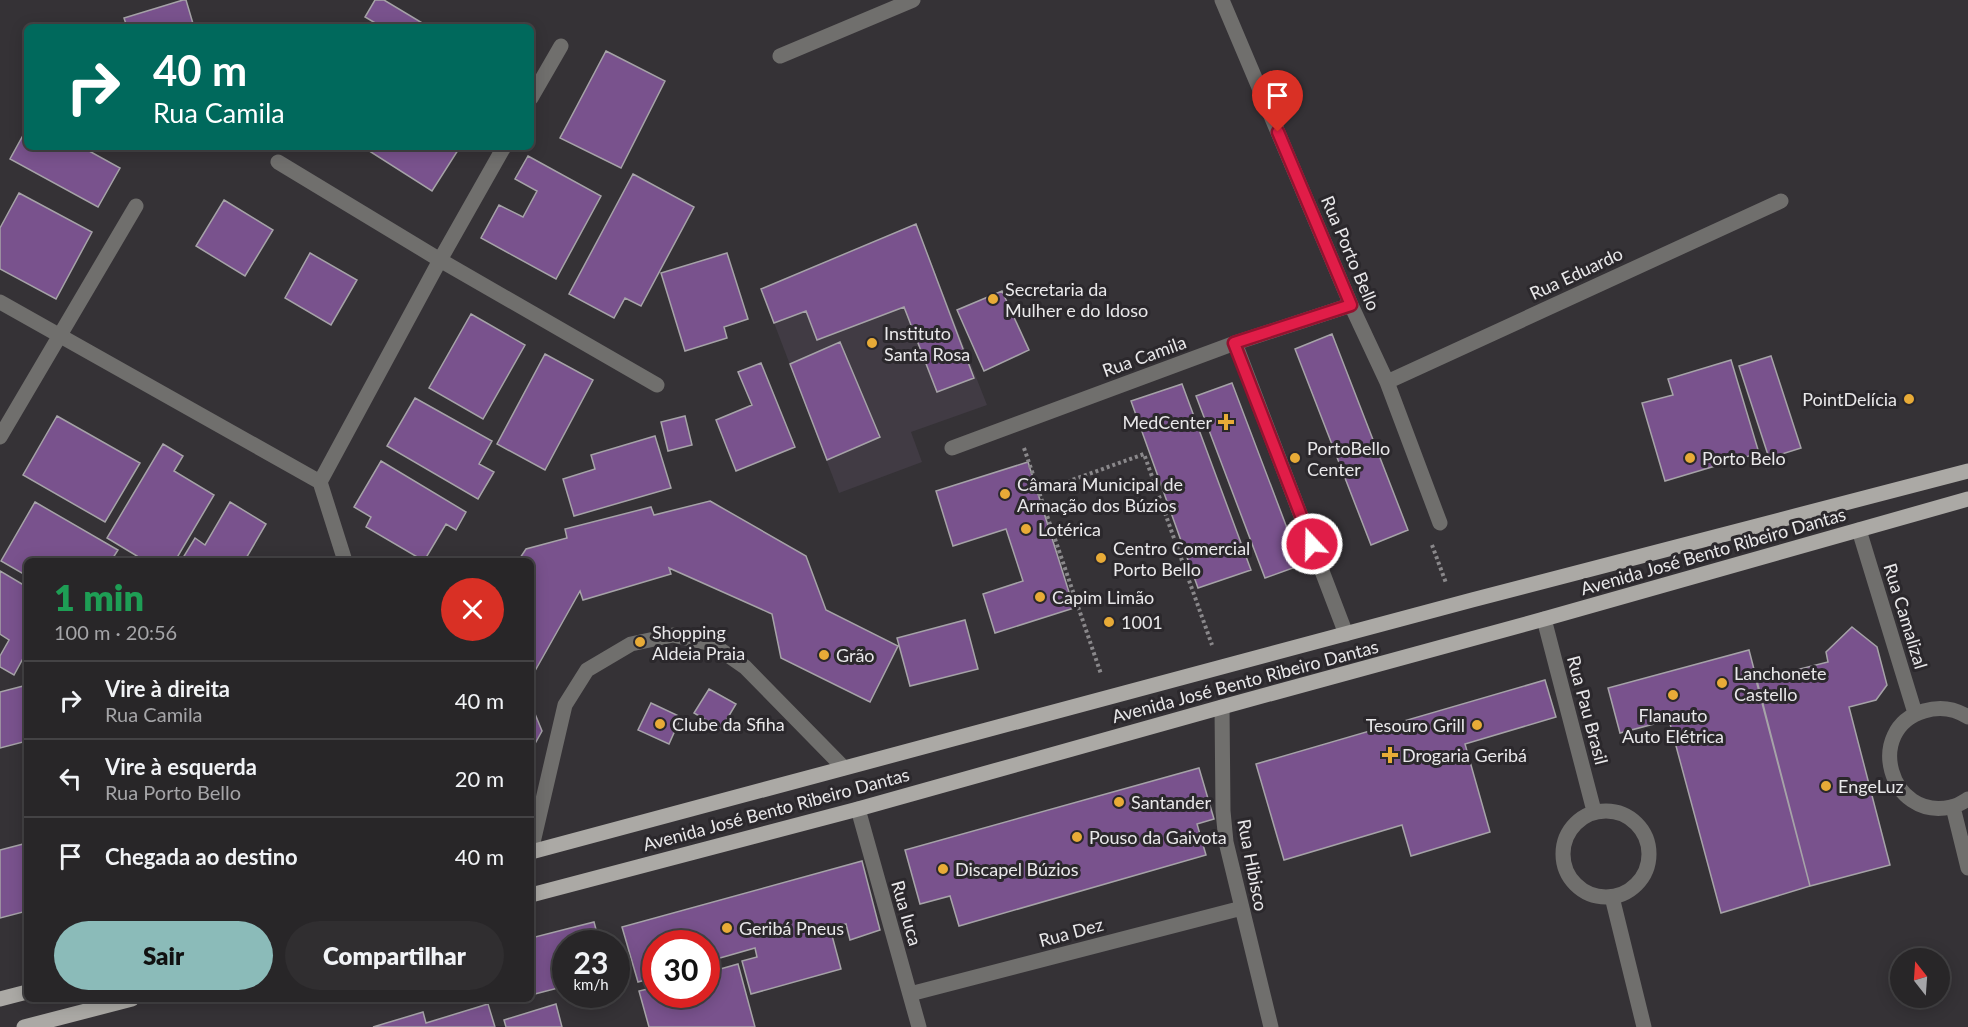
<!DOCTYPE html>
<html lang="pt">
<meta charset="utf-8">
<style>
body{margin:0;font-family:Lato,sans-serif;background:#302e30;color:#f1f3f6;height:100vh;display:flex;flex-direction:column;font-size:22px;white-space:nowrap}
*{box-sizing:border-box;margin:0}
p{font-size:20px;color:#a5a5a8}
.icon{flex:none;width:33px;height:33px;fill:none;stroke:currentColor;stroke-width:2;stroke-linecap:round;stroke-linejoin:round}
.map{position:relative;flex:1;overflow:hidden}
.drawer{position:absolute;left:24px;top:558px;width:510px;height:444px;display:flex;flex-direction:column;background:#282628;border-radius:9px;box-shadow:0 3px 15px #0003,0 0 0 2px #444345}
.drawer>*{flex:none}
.banner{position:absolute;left:24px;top:24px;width:510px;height:126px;border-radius:9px;box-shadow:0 3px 15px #0003,0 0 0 2px #444345;background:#00695c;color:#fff;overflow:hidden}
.needle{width:39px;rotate:343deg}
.controls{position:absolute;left:1890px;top:948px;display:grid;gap:12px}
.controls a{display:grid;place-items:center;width:60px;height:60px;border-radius:50%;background:#282628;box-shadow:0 3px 15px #0003,0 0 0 2px #444345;font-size:30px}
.speed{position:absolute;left:552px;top:930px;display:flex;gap:12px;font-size:30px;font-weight:700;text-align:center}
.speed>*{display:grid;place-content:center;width:78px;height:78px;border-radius:50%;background:#282628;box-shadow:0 3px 15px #0003,0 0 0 2px #444345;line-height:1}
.speed small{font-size:15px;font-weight:400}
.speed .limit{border:9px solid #d22;background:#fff;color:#111}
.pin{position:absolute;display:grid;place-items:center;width:51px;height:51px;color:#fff;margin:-62px -26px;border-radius:50% 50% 50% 0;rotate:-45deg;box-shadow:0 0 6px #0007}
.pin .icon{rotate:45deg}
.me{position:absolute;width:66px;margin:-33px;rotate:339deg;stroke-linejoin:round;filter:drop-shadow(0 0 4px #0008)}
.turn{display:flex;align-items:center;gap:21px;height:126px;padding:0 30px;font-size:27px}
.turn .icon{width:78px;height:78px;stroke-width:2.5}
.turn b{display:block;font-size:42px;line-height:51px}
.round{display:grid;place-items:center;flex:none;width:63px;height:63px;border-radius:32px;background:#302e30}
.overview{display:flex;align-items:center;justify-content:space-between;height:102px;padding:0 30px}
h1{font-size:36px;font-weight:800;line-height:45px;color:#1e9e55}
.cta{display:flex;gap:12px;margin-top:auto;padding:12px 30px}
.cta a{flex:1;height:69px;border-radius:36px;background:#8bbbb9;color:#111;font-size:24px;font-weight:800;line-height:69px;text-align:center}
.cta a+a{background:#302e30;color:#f1f3f6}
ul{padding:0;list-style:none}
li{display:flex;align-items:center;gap:18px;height:78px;padding:0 30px;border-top:2px solid #444345}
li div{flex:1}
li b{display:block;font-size:22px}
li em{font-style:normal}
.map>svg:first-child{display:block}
.built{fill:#413b44}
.building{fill:#79528d;stroke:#a6a3a8;stroke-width:1.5}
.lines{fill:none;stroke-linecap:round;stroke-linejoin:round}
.path{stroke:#8a888b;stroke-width:4;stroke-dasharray:3 3;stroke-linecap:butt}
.minor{stroke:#706f6d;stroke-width:15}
.major{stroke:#aba9a5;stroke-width:15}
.route-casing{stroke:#92132f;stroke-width:15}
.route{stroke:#e11d48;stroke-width:10}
.poi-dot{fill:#e8ab37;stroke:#2b282c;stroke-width:2}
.labels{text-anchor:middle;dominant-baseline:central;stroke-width:6;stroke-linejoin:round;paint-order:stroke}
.street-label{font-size:18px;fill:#e9e8ea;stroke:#2b282c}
.poi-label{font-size:18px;fill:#e9e8ea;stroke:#2b282c;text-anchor:start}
</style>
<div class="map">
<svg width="1968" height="1027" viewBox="0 0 1968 1027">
<rect width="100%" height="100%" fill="#353236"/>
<path class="built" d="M916,224L987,405L911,432L922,462L839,493L761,289Z"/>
<path class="building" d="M183,0H186L194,27H127L124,18Z
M375,0H384L429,27H382L365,17Z
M606,51L665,81L621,168L560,138Z
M27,128V147H82L120,168L98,207L10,159Z
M363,147H460L432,191Z
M528,156L601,196L556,279L481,238L499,205L523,217L537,191L515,179Z
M633,174L694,207L641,306L625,298L614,318L569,294Z
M19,193L92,232L56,299L0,269V228Z
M224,200L273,230L245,276L196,246Z
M916,224L974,378L937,392L904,307L817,340L806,311L774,323L761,289Z
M310,253L357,280L331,325L285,298Z
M727,253L748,319L724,327L727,338L685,351L661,273Z
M1002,291L1029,350L984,371L957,310Z
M471,314L525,345L483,419L429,388Z
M1332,334L1408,530L1371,545L1295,349Z
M840,342L880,437L827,460L790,364Z
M545,354L593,380L545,470L497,444Z
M1771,356L1801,448L1769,458L1739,366Z
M1731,360L1759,453L1665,481L1642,403L1673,395L1668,379Z
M761,363L795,447L736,471L716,420L752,405L738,372Z
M1232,383L1301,565L1265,578L1196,396Z
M1182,384L1251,570L1198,588L1131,401Z
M415,398L492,441L479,464L494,472L478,499L387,446Z
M57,416L140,463L105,522L23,475Z
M685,416L692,445L668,451L661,422Z
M655,436L671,488L574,516L563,479L595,469L591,455Z
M163,444L183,456L174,471L214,495L175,561H133L137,556L107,538Z
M381,461L466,512L456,530L446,524L424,561L366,527L371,517L354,507Z
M1028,462L1074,608L995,633L983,594L1023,581L1006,529L953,546L936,491Z
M710,501L806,556L826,610L898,646L870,702L781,658L772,614L669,568L671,574L583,600L580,591L531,678V561H518L526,549L567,538L565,529L651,507L654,515Z
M35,502L118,550L111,561H27V576L1,561Z
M230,502L266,524L245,560L247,561H181L195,538L205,545Z
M0,571L27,587V651L14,675L0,667V656L9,640L0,634Z
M965,620L978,669L910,686L897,638Z
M1852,627L1877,647L1887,685L1876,700L1849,707L1890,865L1810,886L1756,680L1828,662L1826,652Z
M1749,650L1810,886L1721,913L1669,720L1620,733L1608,688Z
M1545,680L1556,717L1465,744L1490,832L1411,856L1402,825L1284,860L1256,764Z
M27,685V741L0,748V692Z
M709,689L736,704L721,729L694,713Z
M651,703L681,717L669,744L638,730Z
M531,704L542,731L531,751Z
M1199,768L1214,819L1197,824L1206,855L959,926L950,896L920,904L905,850Z
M27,843V911L0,918V850Z
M862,861L880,930L850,940L846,924L830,928L841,969L751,994L742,961L757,957L755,948L706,962V944H656V977L638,982L622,927Z
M594,922L600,944H566V986L531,995V938Z
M738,964L755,1027H649L639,991L656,987V994H706V973Z
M488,1004L495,1027H373L423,1012L426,1023Z
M556,1004L562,1027H506L504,1020Z"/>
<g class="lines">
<path class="path" d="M1024,448L1101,674
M1039,492L1144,454L1212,645
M1432,545L1446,583"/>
<path class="minor" d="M1222,0L1351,305L1387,382L1440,523
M780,56L913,0
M531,98L561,46
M278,162L440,260L657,385
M0,302L320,482
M1235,343L1346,634
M1387,382L1781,201
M0,437L136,206
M952,448L1235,343L1351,305
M1859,530L1915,713
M345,561L320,482L440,260L504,147
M1544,619L1594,811
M1222,707L1223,811L1226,842L1271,1027
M1968,717C1954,708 1940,706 1924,711C1864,729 1889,821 1951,807C1957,806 1963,802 1968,799
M1953,807L1968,868
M858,809L919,1027
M1563 854a43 43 0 1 1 86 0a43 43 0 1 1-86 0Z
M531,851L565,705L587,670L631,644L673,635L712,644L745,667L844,768
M1612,897L1644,1027
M910,994L1242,908"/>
<path class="major" d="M531,852L1472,600L1968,471
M531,895L858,809L1222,707L1544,619L1968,499
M0,999L27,992
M24,1027L132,999"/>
</g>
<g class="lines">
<defs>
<path id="route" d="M1278,132L1351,305L1234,343L1312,544"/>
</defs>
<use href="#route" class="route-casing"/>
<use href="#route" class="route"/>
</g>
<g class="poi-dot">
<circle cx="993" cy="299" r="6"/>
<circle cx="872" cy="343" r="6"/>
<circle cx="1909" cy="399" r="6"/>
<path d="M1223 413h6v6h6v6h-6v6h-6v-6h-6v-6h6z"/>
<circle cx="1295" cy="458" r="6"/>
<circle cx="1690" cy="458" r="6"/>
<circle cx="1005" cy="494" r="6"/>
<circle cx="1026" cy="529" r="6"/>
<circle cx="1101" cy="558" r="6"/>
<circle cx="1040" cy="597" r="6"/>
<circle cx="1109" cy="622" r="6"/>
<circle cx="640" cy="642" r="6"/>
<circle cx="824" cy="655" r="6"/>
<circle cx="1722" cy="683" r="6"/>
<circle cx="1673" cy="695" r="6"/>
<circle cx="660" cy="724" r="6"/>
<circle cx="1477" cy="725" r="6"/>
<path d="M1387 746h6v6h6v6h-6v6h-6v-6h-6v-6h6z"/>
<circle cx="1826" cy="786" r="6"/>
<circle cx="1119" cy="802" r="6"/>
<circle cx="1077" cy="837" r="6"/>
<circle cx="943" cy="869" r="6"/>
<circle cx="727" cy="928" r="6"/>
</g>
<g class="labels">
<g class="street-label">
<text transform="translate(1351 253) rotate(67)">Rua Porto Bello</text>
<text transform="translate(1576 273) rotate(-25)">Rua Eduardo</text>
<text transform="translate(1144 356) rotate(-20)">Rua Camila</text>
<text transform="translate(1713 551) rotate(-16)">Avenida José Bento Ribeiro Dantas</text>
<text transform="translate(1906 616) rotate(73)">Rua Camalizal</text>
<text transform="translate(1245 681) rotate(-15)">Avenida José Bento Ribeiro Dantas</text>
<text transform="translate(1588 710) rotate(75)">Rua Pau Brasil</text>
<text transform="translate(776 809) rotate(-15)">Avenida José Bento Ribeiro Dantas</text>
<text transform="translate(1253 865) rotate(79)">Rua Hibisco</text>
<text transform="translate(907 913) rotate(74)">Rua Iuca</text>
<text transform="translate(1071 932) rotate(-15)">Rua Dez</text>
</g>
<g class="poi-label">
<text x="1005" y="289">Secretaria da<tspan x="1005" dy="21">Mulher e do Idoso</tspan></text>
<text x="884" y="333">Instituto<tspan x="884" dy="21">Santa Rosa</tspan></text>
<text x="1897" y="399" text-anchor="end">PointDelícia</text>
<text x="1212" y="422" text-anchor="end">MedCenter</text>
<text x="1307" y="448">PortoBello<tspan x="1307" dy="21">Center</tspan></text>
<text x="1702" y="458">Porto Belo</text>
<text x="1017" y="484">Câmara Municipal de<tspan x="1017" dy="21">Armação dos Búzios</tspan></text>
<text x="1038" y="529">Lotérica</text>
<text x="1113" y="548">Centro Comercial<tspan x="1113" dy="21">Porto Bello</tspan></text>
<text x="1052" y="597">Capim Limão</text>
<text x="1121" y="622">1001</text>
<text x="652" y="632">Shopping<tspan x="652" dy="21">Aldeia Praia</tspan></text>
<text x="836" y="655">Grão</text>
<text x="1734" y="673">Lanchonete<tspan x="1734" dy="21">Castello</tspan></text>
<text x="1673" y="715" text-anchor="middle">Flanauto<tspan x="1673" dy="21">Auto Elétrica</tspan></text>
<text x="672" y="724">Clube da Sfiha</text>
<text x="1465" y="725" text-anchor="end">Tesouro Grill</text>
<text x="1402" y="755">Drogaria Geribá</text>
<text x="1838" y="786">EngeLuz</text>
<text x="1131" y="802">Santander</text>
<text x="1089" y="837">Pouso da Gaivota</text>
<text x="955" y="869">Discapel Búzios</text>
<text x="739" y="928">Geribá Pneus</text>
</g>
</g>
</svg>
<div class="controls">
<a><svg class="needle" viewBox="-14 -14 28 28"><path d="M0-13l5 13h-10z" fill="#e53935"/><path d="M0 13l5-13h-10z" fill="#a5a5a8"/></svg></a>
</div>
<div class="speed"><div>23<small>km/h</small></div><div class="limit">30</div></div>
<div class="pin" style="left:1278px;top:132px;background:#d93025"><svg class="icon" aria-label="arrive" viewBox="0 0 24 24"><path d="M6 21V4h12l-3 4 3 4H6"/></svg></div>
<svg class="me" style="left:1312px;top:544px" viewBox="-20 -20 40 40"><circle r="17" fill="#e11d48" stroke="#fff" stroke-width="3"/><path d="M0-11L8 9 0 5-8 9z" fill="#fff"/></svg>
<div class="banner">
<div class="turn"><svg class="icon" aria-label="right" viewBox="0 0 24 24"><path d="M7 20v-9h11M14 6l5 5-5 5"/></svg><div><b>40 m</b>Rua Camila</div></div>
</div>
<section class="drawer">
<div class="overview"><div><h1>1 min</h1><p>100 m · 20:56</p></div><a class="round" style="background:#d93025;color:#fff"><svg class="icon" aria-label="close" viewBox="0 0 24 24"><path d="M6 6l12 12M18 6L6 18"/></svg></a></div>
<ul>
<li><svg class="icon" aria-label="right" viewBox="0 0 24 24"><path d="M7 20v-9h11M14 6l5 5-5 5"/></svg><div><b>Vire à direita</b><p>Rua Camila</p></div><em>40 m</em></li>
<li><svg class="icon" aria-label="left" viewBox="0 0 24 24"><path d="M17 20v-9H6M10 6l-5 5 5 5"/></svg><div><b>Vire à esquerda</b><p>Rua Porto Bello</p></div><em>20 m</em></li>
<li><svg class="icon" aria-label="arrive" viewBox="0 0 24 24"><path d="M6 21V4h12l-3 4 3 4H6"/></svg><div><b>Chegada ao destino</b></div><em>40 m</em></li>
</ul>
<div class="cta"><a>Sair</a><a>Compartilhar</a></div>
</section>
</div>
